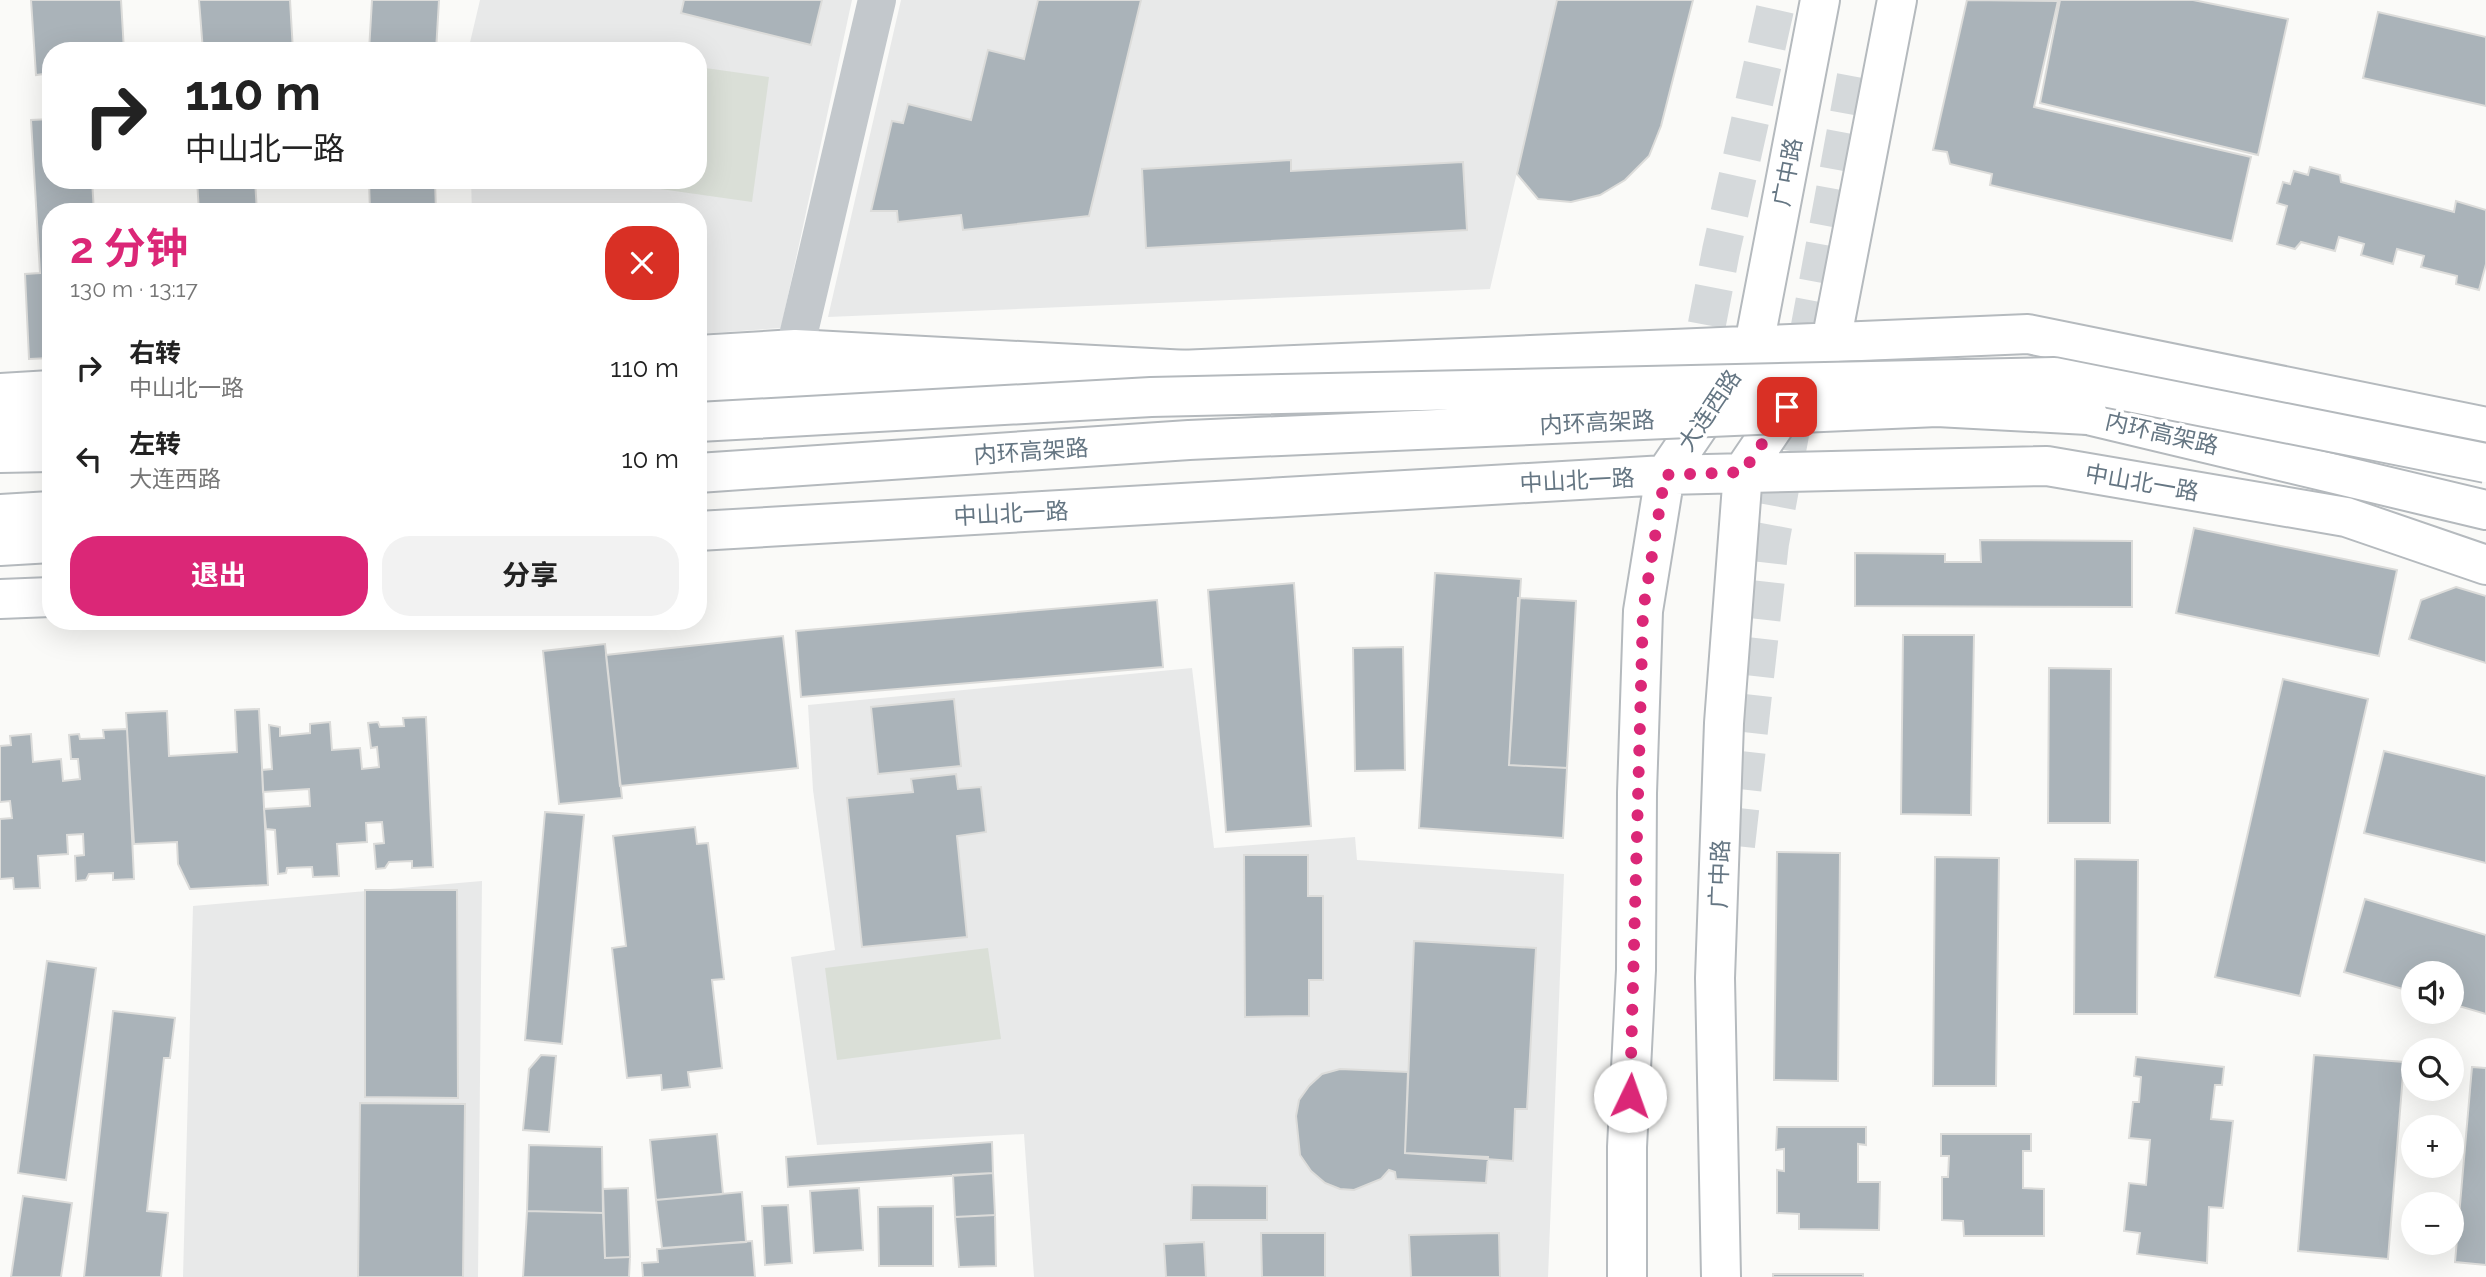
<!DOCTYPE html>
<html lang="zh">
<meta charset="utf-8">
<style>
body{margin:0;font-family:Raleway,"Noto Sans SC",sans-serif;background:#f2f2f2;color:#222;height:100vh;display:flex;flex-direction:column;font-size:26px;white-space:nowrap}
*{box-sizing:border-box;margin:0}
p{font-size:23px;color:#767676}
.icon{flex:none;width:38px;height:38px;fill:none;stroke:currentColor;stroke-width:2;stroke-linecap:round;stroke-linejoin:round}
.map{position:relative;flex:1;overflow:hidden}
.side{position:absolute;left:42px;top:203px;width:665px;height:427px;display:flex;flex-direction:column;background:#fff;border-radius:28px;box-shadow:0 7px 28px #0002}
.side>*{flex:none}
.banner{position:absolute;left:42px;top:42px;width:665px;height:147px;border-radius:28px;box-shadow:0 7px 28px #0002;background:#fff;color:#222;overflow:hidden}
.controls{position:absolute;left:2401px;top:961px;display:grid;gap:14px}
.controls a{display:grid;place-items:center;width:63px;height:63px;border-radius:50%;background:#fff;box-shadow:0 7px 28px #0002;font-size:35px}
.pin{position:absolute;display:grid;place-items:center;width:60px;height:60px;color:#fff;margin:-30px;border-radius:14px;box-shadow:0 4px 10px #0006}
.me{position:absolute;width:77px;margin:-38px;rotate:3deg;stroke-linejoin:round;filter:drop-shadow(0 0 5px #0008)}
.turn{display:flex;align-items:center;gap:24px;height:147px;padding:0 28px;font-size:32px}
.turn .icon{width:91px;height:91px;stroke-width:2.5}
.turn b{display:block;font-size:49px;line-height:60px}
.round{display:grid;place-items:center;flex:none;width:74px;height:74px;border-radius:28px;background:#f2f2f2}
.summary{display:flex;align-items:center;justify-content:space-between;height:119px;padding:0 28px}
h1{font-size:42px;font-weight:700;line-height:52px;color:#db2777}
.button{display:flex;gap:14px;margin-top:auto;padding:14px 28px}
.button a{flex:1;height:80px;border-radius:28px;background:#db2777;color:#fff;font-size:28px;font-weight:700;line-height:80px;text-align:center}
.button a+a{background:#f2f2f2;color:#222}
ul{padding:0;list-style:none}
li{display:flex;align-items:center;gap:21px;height:91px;padding:0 28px}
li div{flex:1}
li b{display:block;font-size:26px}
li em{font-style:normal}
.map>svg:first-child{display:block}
.built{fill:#e8e9e9}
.green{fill:#dadfd7}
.building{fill:#aab3b9;stroke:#dcdcda;stroke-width:2}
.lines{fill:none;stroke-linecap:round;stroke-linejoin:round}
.primary-tunnel{stroke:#d5d9db;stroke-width:38;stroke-dasharray:38 19;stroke-linecap:butt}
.primary-casing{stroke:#b5babe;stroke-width:42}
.highway-casing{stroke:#b4b9bd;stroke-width:42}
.street{stroke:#c3c8cc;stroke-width:38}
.primary{stroke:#fff;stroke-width:38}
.highway{stroke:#fff;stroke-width:38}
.highway-bridge-casing{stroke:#b4b9bd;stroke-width:42;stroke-linecap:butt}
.highway-bridge{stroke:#fff;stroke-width:38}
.route{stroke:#db2777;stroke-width:12;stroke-dasharray:0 21.6}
.labels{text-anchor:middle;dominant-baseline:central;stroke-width:7;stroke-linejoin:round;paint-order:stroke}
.street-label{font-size:23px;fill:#657683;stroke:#fff}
</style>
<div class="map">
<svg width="2486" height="1277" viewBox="0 0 2486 1277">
<rect width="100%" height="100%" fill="#fafaf8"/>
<path class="built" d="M480,0H852L781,328L698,334V212H472L471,180H698V51H468Z
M901,0H1557L1490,289L828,317Z
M1192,668L1214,848L1355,837L1357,860L1564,874L1548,1277H1034L1024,1134L817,1145L791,957L835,950L813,790L808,705Z
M482,881L478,1277H183L193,906Z"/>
<path class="green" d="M698,67L769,77L752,202L597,180H698Z
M988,948L1001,1039L837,1060L825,968Z"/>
<path class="building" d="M31,0H121L124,51H51V73L36,75Z
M199,0H290L293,51H203Z
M372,0H439L436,51H369Z
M684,0H822L811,45L681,13Z
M1038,0H1141L1089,216L963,230L961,215L898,222L897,211H871L892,121L903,123L908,104L971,120L988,50L1024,59Z
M1557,0H1693L1661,126L1649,156L1625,180L1600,195L1571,202L1538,199L1517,174Z
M1967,0L2058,1L2034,107L2251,157L2232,241L1990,185L1992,174L1950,164L1947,152L1933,150Z
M2060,0H2193L2288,19L2258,155L2040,103Z
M2378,12L2486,37V106L2363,78Z
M51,119V180H92L94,212H51V358L29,359L25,274L40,273L31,120Z
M1291,160V171L1463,162L1467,230L1146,248L1142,169Z
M2310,167L2340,175L2341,182L2454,212L2456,201L2486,210V264L2479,290L2456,284L2457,276L2421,267L2424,256L2397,249L2393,264L2361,255L2364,244L2339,237L2335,251L2301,242L2295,249L2277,244L2287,206L2277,203L2283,182L2290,184L2294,171L2308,175Z
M197,180H255L257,212H199Z
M369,180H435L436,212H370Z
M2194,528L2397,570L2379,656L2176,613Z
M1980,540L2132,541V607L1855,606V553L1945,554V562H1981Z
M1435,573L1521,579L1509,765L1567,768L1563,838L1419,828Z
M1294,583L1311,826L1226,832L1208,590Z
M2456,587L2486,596V663L2409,639L2421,600Z
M1518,598L1576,601L1567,768L1509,765Z
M1157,600L1163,667L801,697L796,631Z
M1903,635H1974L1971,815L1901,814Z
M783,636L798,768L620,786L606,655Z
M605,644L622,798L559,804L543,651Z
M1403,647L1405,770L1355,771L1353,648Z
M2049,668L2111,669L2110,823H2048Z
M2283,679L2368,699L2300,996L2215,977Z
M954,699L961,766L878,774L871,707Z
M259,709L268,885L190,889L178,864L177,842L134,844L126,713L167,711L169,756L237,752L235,710Z
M426,717L433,867L412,868V861L389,862L385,868L376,869L374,844L384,843L382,822L366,823L367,842L337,844L339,876L313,877L312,867L287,868L286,873L278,874L275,830L266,829L264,809L310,806L309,789L263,792L262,770L272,769L269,725L280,727V736L310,733V724L330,722L332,750L360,748L362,769L379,767L377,747L371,748L368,723L378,722L380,727L404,726L403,718Z
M127,729L134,879L113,880V873L89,874L86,880L76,881L75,856L84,855L83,834L67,835L68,854L38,856L40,888L14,889L13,878L0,879V819L12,818L10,801L0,802V746L11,745L10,736L31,734L33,762L61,759L63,781L80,779L78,759H71L69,735L79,734L80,739L104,738L103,730Z
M2384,751L2486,776V863L2364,833Z
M956,774L958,789L981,787L986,832L957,836L967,937L862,947L847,798L913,792L911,779Z
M545,812L584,815L562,1044L525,1040Z
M695,827L697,844L708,843L724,979L712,980L722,1068L688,1072L690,1087L662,1090L661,1075L627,1078L612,948L626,946L613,836Z
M1777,852L1840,853L1838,1081L1774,1080Z
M1244,855H1308V896H1323V980H1309V1016L1245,1017Z
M1935,857L1999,858L1996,1086H1933Z
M2075,859L2138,860L2137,1014H2074Z
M365,890H457L458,1098L365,1097Z
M2365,899L2486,935V1014L2452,1004V973H2413V992L2344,972Z
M1414,941L1536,948L1527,1109H1515L1513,1161L1405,1153Z
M47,961L96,968L66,1180L18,1173Z
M113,1011L175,1018L170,1058H164L147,1211L168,1213L161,1277H84Z
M541,1055L556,1056L549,1132L523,1130L529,1069Z
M2314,1055L2404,1062L2388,1259L2298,1251Z
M2136,1057L2224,1067L2222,1085H2215L2211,1119L2233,1121L2223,1208L2209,1207L2207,1263L2137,1254L2140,1233L2124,1231L2129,1183L2146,1185L2150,1140L2129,1138L2133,1102H2139L2141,1077L2134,1076Z
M2472,1067L2486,1068V1265L2455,1262Z
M1340,1069L1408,1072L1405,1153L1488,1157L1486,1183L1396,1179L1395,1172L1389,1170L1381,1179L1354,1190L1340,1189L1325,1183L1311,1171L1300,1155L1296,1116L1299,1100L1309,1086L1322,1074Z
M360,1103L465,1104L463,1277H358Z
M1777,1127H1866V1145L1858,1144V1182H1880L1879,1230L1799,1229V1214L1777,1213V1170L1784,1171V1149L1776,1150Z
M717,1134L723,1194L656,1200L650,1140Z
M1941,1134H2031V1151H2023V1188L2044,1189V1236H1964L1963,1221L1942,1220V1177H1948L1949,1156H1941Z
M992,1142L993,1173L788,1187L786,1157Z
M529,1145L602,1147L603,1213L527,1211Z
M993,1173L995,1215L955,1217L953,1175Z
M1192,1185L1267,1186V1220H1191Z
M628,1188L630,1257L605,1258L603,1189Z
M859,1188L863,1250L814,1253L810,1191Z
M742,1192L746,1242L662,1248L656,1200Z
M23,1196L72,1203L61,1277H11Z
M788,1205L792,1263L765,1265L762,1206Z
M933,1206V1266H879L878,1207Z
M527,1211L603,1213L605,1258L630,1257L629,1277H523Z
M995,1215L996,1266L959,1267L955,1217Z
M1261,1233H1325V1277H1262Z
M1499,1233L1500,1277H1411L1409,1235Z
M752,1241L755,1277H643L642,1263L658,1262L657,1249Z
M1204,1242L1206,1277H1166L1164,1244Z
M1773,1274H1863V1277H1773Z"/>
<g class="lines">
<path class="primary-tunnel" d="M1696,381L1721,251L1777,0
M1736,846L1770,543L1856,76"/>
<defs>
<path id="primary" d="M1155,371L2028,334L2486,427
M698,389L1042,376
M0,417L51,415
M698,531L1665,475L2047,466L2346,517L2486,565
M0,599L51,597
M1627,1277V1147L1636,970L1637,793L1643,611L1665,475L1754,345L1820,0
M1721,1277L1715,978L1724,723L1743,472L1831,342L1897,0"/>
<path id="highway" d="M698,355L795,349L1188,370
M0,393L51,390
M2088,415L2486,510
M0,453L51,452
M0,514L51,511
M0,546L51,543"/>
</defs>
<use href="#primary" class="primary-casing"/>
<use href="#highway" class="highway-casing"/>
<path class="street" d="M795,349L877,0"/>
<use href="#primary" class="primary"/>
<use href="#highway" class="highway"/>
<defs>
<path id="highway-bridge" d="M698,422L1151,397L2054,377L2486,463
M698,473L1189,440L1937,407L2088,415"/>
</defs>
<use href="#highway-bridge" class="highway-bridge-casing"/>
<use href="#highway-bridge" class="highway-bridge"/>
</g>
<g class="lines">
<path class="route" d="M1630,1096L1643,611L1665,475L1743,472L1787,407"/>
</g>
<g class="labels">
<g class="street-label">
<text transform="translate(1787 172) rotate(-79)">广中路</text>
<text transform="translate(1709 410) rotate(-56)">大连西路</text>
<text transform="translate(1597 422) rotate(-3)">内环高架路</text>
<text transform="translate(2162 433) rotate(13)">内环高架路</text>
<text transform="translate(1031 451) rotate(-4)">内环高架路</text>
<text transform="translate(1577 480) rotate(-3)">中山北一路</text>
<text transform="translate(2142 482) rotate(10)">中山北一路</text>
<text transform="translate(1011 513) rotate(-3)">中山北一路</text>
<text transform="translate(1719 874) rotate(-88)">广中路</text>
</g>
</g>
</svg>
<div class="controls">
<a><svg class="icon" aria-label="sound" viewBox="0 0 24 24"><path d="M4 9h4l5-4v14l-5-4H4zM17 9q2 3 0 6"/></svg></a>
<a><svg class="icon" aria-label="search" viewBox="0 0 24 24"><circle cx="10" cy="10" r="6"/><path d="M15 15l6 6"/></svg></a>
<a>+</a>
<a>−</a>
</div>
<div class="pin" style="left:1787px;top:407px;background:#d93025"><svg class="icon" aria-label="arrive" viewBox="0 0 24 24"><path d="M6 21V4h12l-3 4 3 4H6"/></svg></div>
<svg class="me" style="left:1630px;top:1096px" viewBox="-20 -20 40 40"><circle r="19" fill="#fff"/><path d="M0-13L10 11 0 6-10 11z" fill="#db2777"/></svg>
<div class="banner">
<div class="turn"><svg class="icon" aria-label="right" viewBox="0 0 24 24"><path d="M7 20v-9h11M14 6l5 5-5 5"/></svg><div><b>110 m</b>中山北一路</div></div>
</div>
<section class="side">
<div class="summary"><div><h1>2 分钟</h1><p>130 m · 13:17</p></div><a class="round" style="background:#d93025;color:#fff"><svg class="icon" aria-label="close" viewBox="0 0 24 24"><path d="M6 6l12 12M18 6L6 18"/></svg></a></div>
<ul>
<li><svg class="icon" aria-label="right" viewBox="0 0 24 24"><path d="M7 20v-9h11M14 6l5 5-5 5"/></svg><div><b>右转</b><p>中山北一路</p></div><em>110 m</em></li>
<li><svg class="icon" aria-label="left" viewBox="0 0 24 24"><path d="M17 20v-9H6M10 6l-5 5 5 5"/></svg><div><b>左转</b><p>大连西路</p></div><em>10 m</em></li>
</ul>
<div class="button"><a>退出</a><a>分享</a></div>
</section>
</div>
